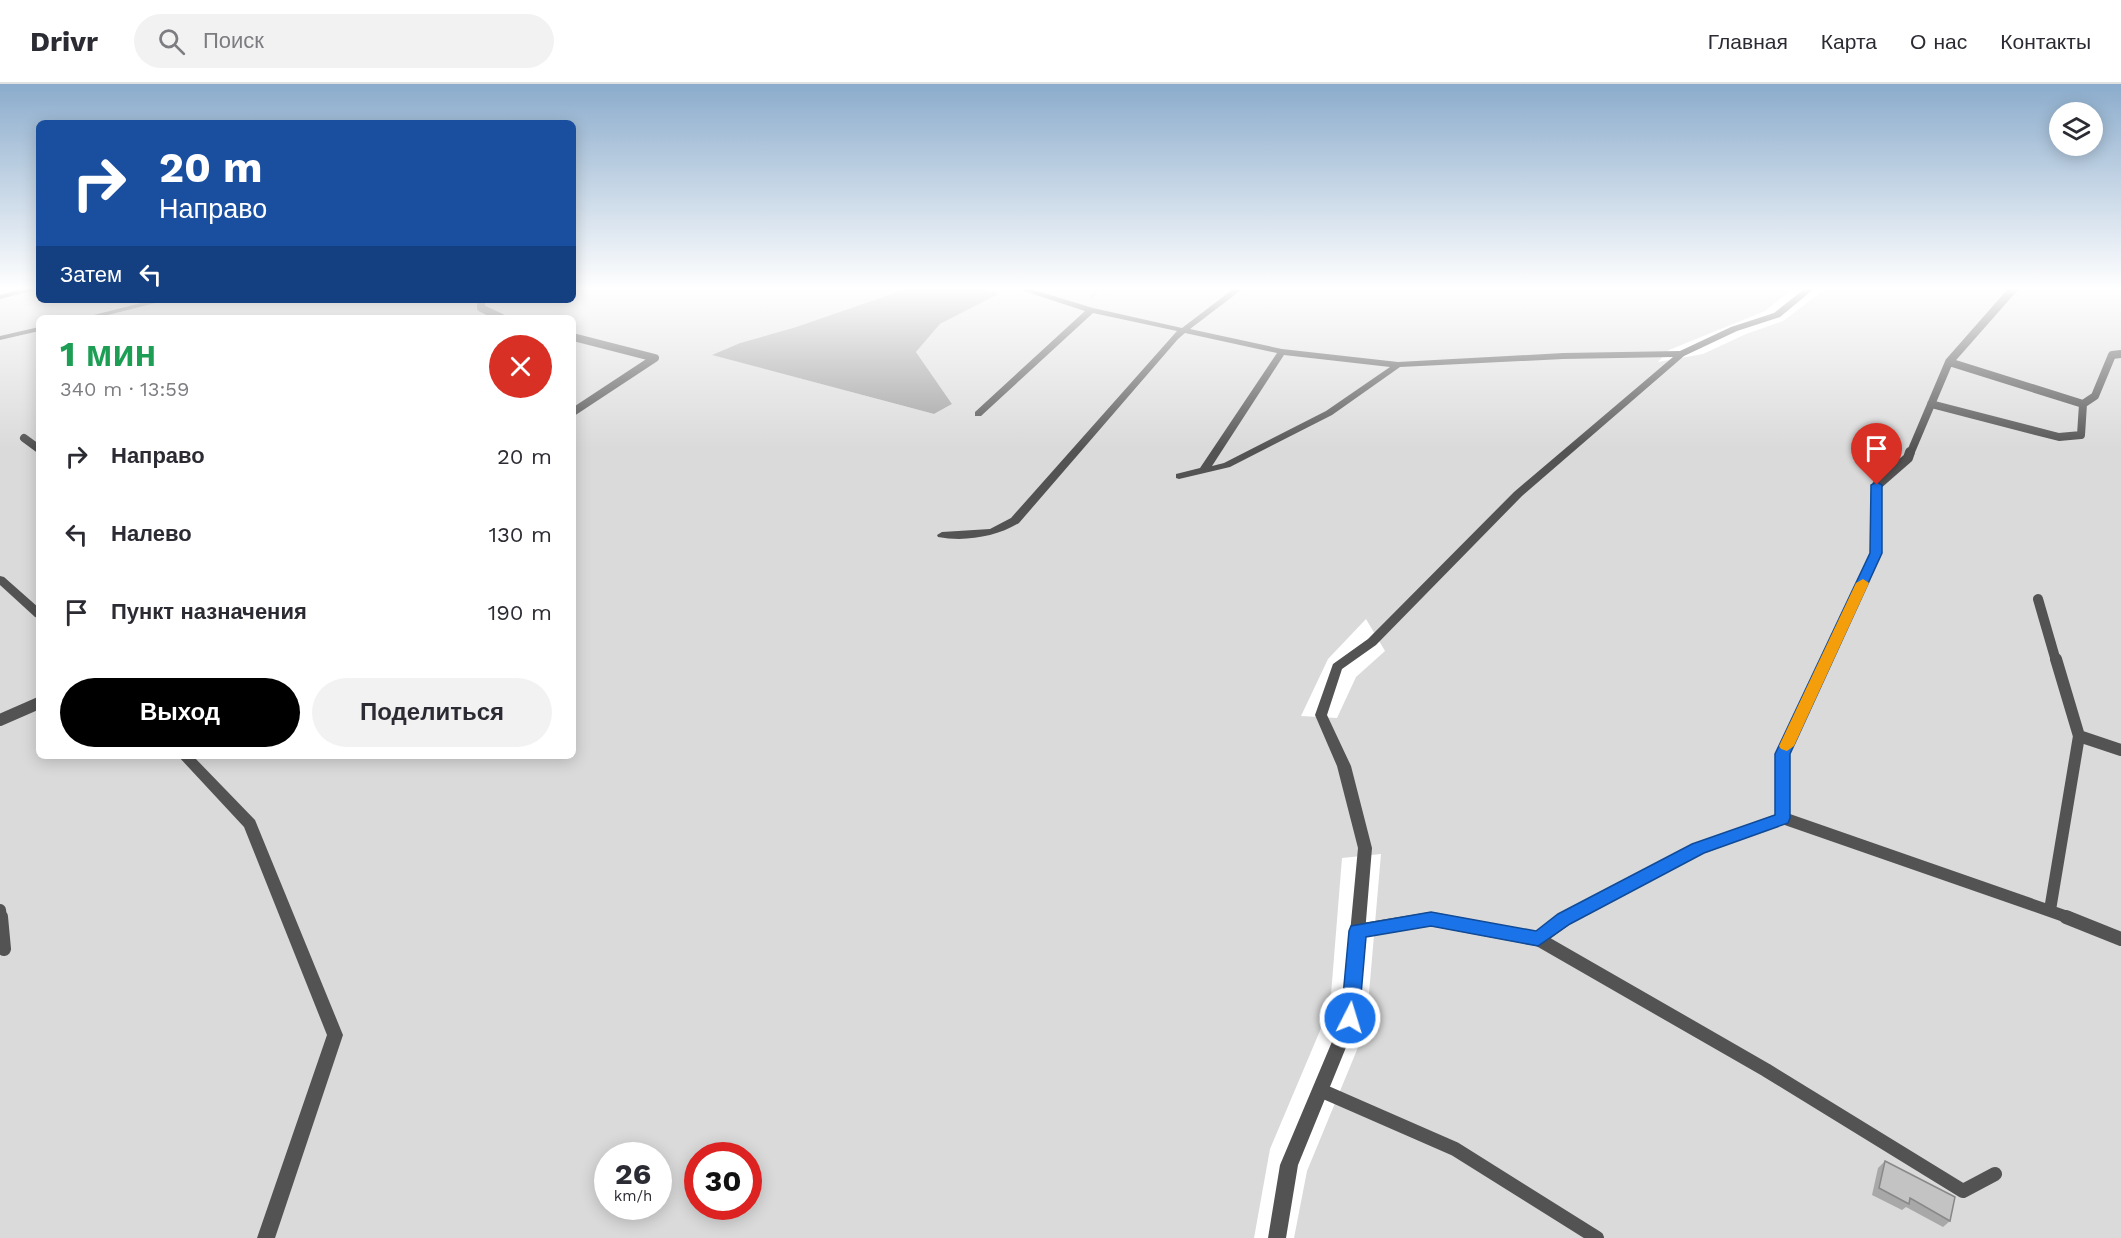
<!DOCTYPE html>
<html lang="ru">
<meta charset="utf-8">
<style>
body{margin:0;font-family:"Work Sans",sans-serif;background:#f2f2f3;color:#2b2b33;height:100vh;display:flex;flex-direction:column;font-size:22px;white-space:nowrap}
*{box-sizing:border-box;margin:0}
p{font-size:20px;color:#7c7c81}
.icon{flex:none;width:33px;height:33px;fill:none;stroke:currentColor;stroke-width:2;stroke-linecap:round;stroke-linejoin:round}
.map{position:relative;flex:1;overflow:hidden}
.side{position:absolute;left:36px;top:231px;width:540px;height:444px;display:flex;flex-direction:column;background:#fff;border-radius:9px;box-shadow:0 3px 15px #0003}
.side>*{flex:none}
.guide{position:absolute;left:36px;top:36px;width:540px;height:183px;border-radius:9px;box-shadow:0 3px 15px #0003;background:#1a4fa0;color:#fff;overflow:hidden}
.controls{position:absolute;left:2049px;top:18px;display:grid;gap:12px}
.controls a{display:grid;place-items:center;width:54px;height:54px;border-radius:50%;background:#fff;box-shadow:0 3px 15px #0003;font-size:30px}
.speed{position:absolute;left:594px;top:1058px;display:flex;gap:12px;font-size:30px;font-weight:700;text-align:center}
.speed>*{display:grid;place-content:center;width:78px;height:78px;border-radius:50%;background:#fff;box-shadow:0 3px 15px #0003;line-height:1}
.speed small{font-size:15px;font-weight:400}
.speed .limit{border:9px solid #d22;background:#fff;color:#111}
.pin{position:absolute;display:grid;place-items:center;width:51px;height:51px;color:#fff;margin:-62px -26px;border-radius:50% 50% 50% 0;rotate:-45deg;box-shadow:0 0 6px #0007}
.pin .icon{rotate:45deg}
.me{position:absolute;width:66px;margin:-33px;rotate:5deg;stroke-linejoin:round;filter:drop-shadow(0 0 4px #0008)}
.turn{display:flex;align-items:center;gap:21px;height:126px;padding:0 24px;font-size:27px}
.turn .icon{width:78px;height:78px;stroke-width:2.5}
.turn b{display:block;font-size:42px;line-height:51px}
.then{display:flex;align-items:center;height:57px;padding:0 24px;background:#0003;gap:12px;font-size:22px}
.round{display:grid;place-items:center;flex:none;width:63px;height:63px;border-radius:32px;background:#f2f2f3}
.overview{display:flex;align-items:center;justify-content:space-between;height:102px;padding:0 24px}
h1{font-size:36px;font-weight:700;line-height:45px;color:#1e9e55}
.primary-button{display:flex;gap:12px;margin-top:auto;padding:12px 24px}
.primary-button a{flex:1;height:69px;border-radius:36px;background:#000;color:#fff;font-size:24px;font-weight:700;line-height:69px;text-align:center}
.primary-button a+a{background:#f2f2f3;color:#2b2b33}
ul{padding:0;list-style:none}
li{display:flex;align-items:center;gap:18px;height:78px;padding:0 24px}
li div{flex:1}
li b{display:block;font-size:22px}
li em{font-style:normal}
header{display:flex;align-items:center;gap:36px;box-sizing:border-box;height:84px;padding:0 30px;background:#fff;border-bottom:2px solid #e1e1e2}
header strong{font-size:28px}
nav{display:flex;gap:33px;margin-inline-start:auto;font-size:21px}
.search{width:420px;height:54px;background:#f2f2f3;display:flex;align-items:center;gap:15px;box-sizing:border-box;padding:0 21px;border-radius:33px;color:#7c7c81;font-size:22px}
.map>svg:first-child{display:block}
.green{fill:#dadada;fill-rule:evenodd}
.water{fill:#a1a1a1}
.lines{fill:none;stroke-linecap:round;stroke-linejoin:round}
.path{stroke:#757575;stroke-width:3;stroke-dasharray:1 2;stroke-linecap:butt}
.lane-far3{stroke:#535353;stroke-width:8}
.lane-far2{stroke:#535353;stroke-width:10}
.lane-far1{stroke:#535353;stroke-width:12}
.lane{stroke:#535353;stroke-width:14}
.street{fill:#535353;fill-rule:evenodd}
.wall{fill:#a8a8a8}
.building{fill:#c3c3c3;stroke:#888;stroke-width:1.5}
.route{fill:#1a73e8;stroke:#114b97;stroke-width:1.5}
.slow{fill:#f59e0b}
</style>
<header>
<strong>Drivr</strong>
<div class="search"><svg class="icon" aria-label="search" viewBox="0 0 24 24"><circle cx="10" cy="10" r="6"/><path d="M15 15l6 6"/></svg>Поиск</div>
<nav><a>Главная</a><a>Карта</a><a>О нас</a><a>Контакты</a></nav>
</header>
<div class="map">
<svg width="2121" height="1154" viewBox="0 0 2121 1154">
<rect width="100%" height="100%" fill="#fff"/>
<path class="green" d="M0,203H39V216H573V203H912L796,243L740,259L713,271L934,330L952,320L916,268L940,240L997,210L980,203H1795L1765,227L1669,266L1658,278L1703,270L1746,250L1783,237L1828,203H2121V1154H1294L1307,1087L1366,944L1381,770L1342,774L1330,923L1270,1065L1254,1154H0ZM39,234H573V672H39ZM1366,535L1385,567L1356,593L1337,634L1301,632L1328,575ZM608,1071H658V1122H608ZM698,1071H748V1122H698Z"/>
<path class="water" d="M912,203H980L998,210L940,240L916,268L952,320L934,330L712,271L740,259L796,243Z"/>
<g class="lines">
<path class="path" d="M1091,213L1099,206L1115,203"/>
<path class="lane-far3" d="M481,216V224L502,234
M573,253L655,274L573,328
M1949,278L2083,320
M1931,320L2059,353L2081,351L2083,320L2095,312L2112,271L2121,270
M24,354L39,365
M1910,370L1949,278L2015,203"/>
<path class="lane-far2" d="M2038,515L2056,577
M1826,577L1876,469L1877,401L1908,374L1910,368"/>
<path class="lane-far1" d="M0,636L39,619
M2079,652L2121,666
M1783,734L2070,834
M0,826L1,834
M2050,826L2079,652L2056,575
M1566,834L1698,765L1783,734V670L1827,575"/>
<path class="lane" d="M1,833L4,865
M1568,833L1538,855L1766,986L1963,1107L1995,1090
M2066,833L2121,855
M1357,847L1431,835L1538,855
M1320,1006L1455,1065L1597,1154"/>
<path class="street" d="M29,203H39V205L0,215V211Z
M1011,203H1024L1093,224L1182,244L1236,203H1245L1190,245L1282,265L1398,278L1563,269L1680,267L1731,243L1774,229L1807,203H1816L1780,233L1737,247L1684,272L1522,412L1376,561L1342,585L1327,631L1351,682L1372,764L1358,934L1298,1081L1286,1154H1268L1280,1081L1342,934L1358,764L1337,682L1315,631L1333,580L1368,555L1514,408L1673,273L1563,275L1400,283L1332,331L1230,383L1179,395L1176,394V390L1200,384L1277,269L1185,249L1178,255L1019,439C996,453 965,458 938,453L937,451L942,448L990,445L1011,434L1177,247L1093,229L981,332H975V328L1085,227ZM1284,271L1390,283L1326,327L1224,379L1212,382Z
M153,216H167L96,234H82Z
M39,243V247L0,256V252Z
M0,492L4,493L39,524V534L35,533L0,501Z
M178,672H193L255,736L343,951L275,1154H257L327,951L244,743Z"/>
</g>
<path class="wall" d="M1885,1077L1950,1137L1943,1143L1906,1123L1902,1126L1872,1111L1878,1084Z"/>
<path class="building" d="M1885,1077L1955,1113L1950,1137L1910,1114L1909,1120L1879,1104Z"/>
<linearGradient id="sky" x2="0" y2="1"><stop stop-color="#8baccc"/><stop offset="0.56" stop-color="#fff"/><stop offset="1" stop-color="#fff" stop-opacity="0"/></linearGradient>
<rect width="2121" height="365" fill="url(#sky)"/>
<path class="route" d="M1877,398L1882,401V469L1790,670V734L1788,739L1704,769L1570,840L1538,862L1431,842L1366,853L1359,934L1356,940L1350,942L1344,940L1341,934L1349,847L1351,842L1431,828L1536,847L1558,830L1692,760L1775,731V670L1870,469L1871,401Z"/>
<path class="slow" d="M1863,495L1869,499L1794,662L1787,667L1781,665L1779,662L1856,499Z"/>
</svg>
<div class="controls">
<a><svg class="icon" aria-label="layers" viewBox="0 0 24 24"><path d="M12 4l9 5-9 5-9-5zM3 14l9 5 9-5"/></svg></a>
</div>
<div class="speed"><div>26<small>km/h</small></div><div class="limit">30</div></div>
<div class="pin" style="left:1877px;top:401px;background:#d93025"><svg class="icon" aria-label="arrive" viewBox="0 0 24 24"><path d="M6 21V4h12l-3 4 3 4H6"/></svg></div>
<svg class="me" style="left:1350px;top:934px" viewBox="-20 -20 40 40"><circle r="17" fill="#1a73e8" stroke="#fff" stroke-width="3"/><path d="M0-11L8 9 0 5-8 9z" fill="#fff"/></svg>
<div class="guide">
<div class="turn"><svg class="icon" aria-label="right" viewBox="0 0 24 24"><path d="M7 20v-9h11M14 6l5 5-5 5"/></svg><div><b>20 m</b>Направо</div></div>
<div class="then">Затем<svg class="icon" aria-label="left" viewBox="0 0 24 24"><path d="M17 20v-9H6M10 6l-5 5 5 5"/></svg></div>
</div>
<section class="side">
<div class="overview"><div><h1>1 мин</h1><p>340 m · 13:59</p></div><a class="round" style="background:#d93025;color:#fff"><svg class="icon" aria-label="close" viewBox="0 0 24 24"><path d="M6 6l12 12M18 6L6 18"/></svg></a></div>
<ul>
<li><svg class="icon" aria-label="right" viewBox="0 0 24 24"><path d="M7 20v-9h11M14 6l5 5-5 5"/></svg><div><b>Направо</b></div><em>20 m</em></li>
<li><svg class="icon" aria-label="left" viewBox="0 0 24 24"><path d="M17 20v-9H6M10 6l-5 5 5 5"/></svg><div><b>Налево</b></div><em>130 m</em></li>
<li><svg class="icon" aria-label="arrive" viewBox="0 0 24 24"><path d="M6 21V4h12l-3 4 3 4H6"/></svg><div><b>Пункт назначения</b></div><em>190 m</em></li>
</ul>
<div class="primary-button"><a>Выход</a><a>Поделиться</a></div>
</section>
</div>
